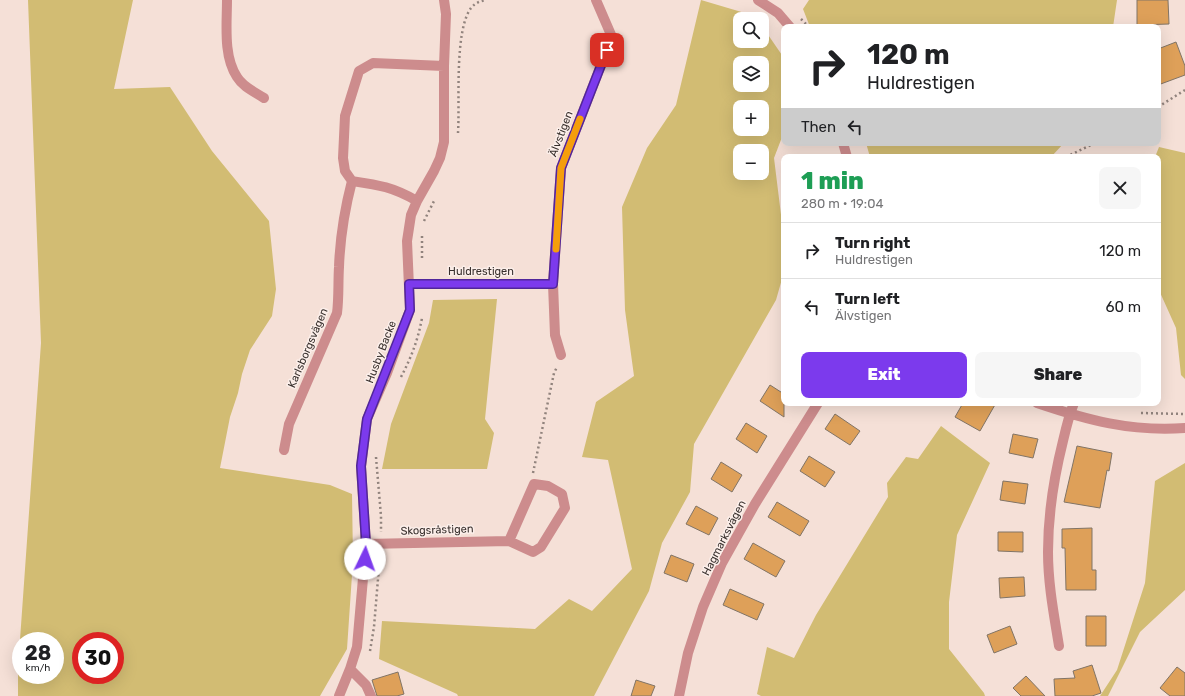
<!DOCTYPE html>
<meta charset="utf-8">
<style>
body{margin:0;font-family:Rubik,sans-serif;background:#f6f6f6;color:#202124;height:100vh;display:flex;flex-direction:column;font-size:15px;white-space:nowrap}
*{box-sizing:border-box;margin:0}
p{font-size:13px;color:#757577}
.icon{flex:none;width:22px;height:22px;fill:none;stroke:currentColor;stroke-width:2;stroke-linecap:round;stroke-linejoin:round}
.map{position:relative;flex:1;overflow:hidden}
.sheet{position:absolute;left:781px;top:154px;width:380px;height:252px;display:flex;flex-direction:column;background:#fff;border-radius:8px;box-shadow:0 4px 16px #0002}
.sheet>*{flex:none}
.top-card{position:absolute;left:781px;top:24px;width:380px;height:122px;border-radius:8px;box-shadow:0 4px 16px #0002;background:#fff;color:#202124;overflow:hidden}
.buttons{position:absolute;left:733px;top:12px;display:grid;gap:8px}
.buttons a{display:grid;place-items:center;width:36px;height:36px;border-radius:8px;background:#fff;box-shadow:0 4px 16px #0002;font-size:20px}
.speed{position:absolute;left:12px;top:632px;display:flex;gap:8px;font-size:20px;font-weight:700;text-align:center}
.speed>*{display:grid;place-content:center;width:52px;height:52px;border-radius:50%;background:#fff;box-shadow:0 4px 16px #0002;line-height:1}
.speed small{font-size:10px;font-weight:400}
.speed .limit{border:6px solid #d22;background:#fff;color:#111}
.pin{position:absolute;display:grid;place-items:center;width:34px;height:34px;color:#fff;margin:-17px;border-radius:8px;box-shadow:0 2px 6px #0006}
.me{position:absolute;width:44px;margin:-22px;rotate:3deg;stroke-linejoin:round;filter:drop-shadow(0 0 3px #0008)}
.turn{display:flex;align-items:center;gap:14px;height:84px;padding:0 20px;font-size:18px}
.turn .icon{width:52px;height:52px;stroke-width:2.5}
.turn b{display:block;font-size:28px;line-height:34px}
.then{display:flex;align-items:center;height:38px;padding:0 20px;background:#0003;gap:8px;font-size:15px}
.round{display:grid;place-items:center;flex:none;width:42px;height:42px;border-radius:8px;background:#f6f6f6}
.overview{display:flex;align-items:center;justify-content:space-between;height:68px;padding:0 20px}
h1{font-size:24px;font-weight:800;line-height:30px;color:#1e9e55}
.action{display:flex;gap:8px;margin-top:auto;padding:8px 20px}
.action a{flex:1;height:46px;border-radius:8px;background:#7c3aed;color:#fff;font-size:16px;font-weight:800;line-height:46px;text-align:center}
.action a+a{background:#f6f6f6;color:#202124}
ul{padding:0;list-style:none}
li{display:flex;align-items:center;gap:12px;height:56px;padding:0 20px;border-top:1px solid #e0e0e0}
li div{flex:1}
li b{display:block;font-size:15px}
li em{font-style:normal}
.map>svg:first-child{display:block}
.green{fill:#d2bc73;fill-rule:evenodd}
.building{fill:#dea059;stroke:#817466}
.lines{fill:none;stroke-linecap:round;stroke-linejoin:round}
.path{stroke:#91837d;stroke-width:2.5;stroke-dasharray:2 3;stroke-linecap:butt}
.minor{stroke:#cd8c8d;stroke-width:10}
.route-casing{stroke:#51269a;stroke-width:10}
.route{stroke:#7c3aed;stroke-width:7}
.slow{stroke:#f59e0b;stroke-width:7}
.labels{text-anchor:middle;dominant-baseline:central;stroke-width:3;stroke-linejoin:round;paint-order:stroke}
.street-label{font-size:11px;fill:#372f2c;stroke:#fcefea}
</style>
<div class="map">
<svg width="1185" height="696" viewBox="0 0 1185 696">
<rect width="100%" height="100%" fill="#f5e0d7"/>
<path class="green" d="M28,0H133L114,89L170,87L212,151L269,221L276,289L272,316L250,350L242,374L238,393L230,417L220,468L330,485L352,494L353,560L347,649L320,696H18V668L41,343ZM21,641H55V675H21ZM81,641H115V675H81Z
M701,0L755,16L757,19H740V41H762V26L784,58V132L774,158L784,239V272L776,300L694,444L690,492L662,543L649,591L594,696H458L457,694L379,659L382,621L535,629L569,599L592,611L632,569L608,460L582,457L596,402L634,376L625,310L622,207L647,148L676,105ZM740,63H762V85H740ZM740,107H762V129H740ZM740,151H762V173H740Z
M809,0H1117L1113,27H810L803,9Z
M866,143H1064L1051,157H870Z
M1159,147L1185,153V379L1181,375L1176,328L1158,288V157H1155Z
M497,299L485,419L494,433L487,469H382L391,424L429,323L433,300Z
M941,426L990,463L957,535L949,602V649L984,693L985,696H761L757,694L767,647L794,658L816,615L888,497L887,483L906,457L918,459Z
M1185,463V590L1140,632L1108,696H1100L1117,670L1145,583L1155,481Z"/>
<path class="building" d="M1137,0H1168L1169,24L1137,25Z
M1176,42L1185,66V75L1158,85V49Z
M770,385L784,394V417L760,401Z
M963,403H996L980,431L955,417Z
M835,414L860,431L850,445L825,429Z
M746,423L767,436L757,453L736,439Z
M1013,434L1038,439L1033,458L1009,453Z
M1077,446L1112,453L1109,471L1107,470L1100,508L1064,502Z
M809,456L835,472L825,487L800,471Z
M721,462L742,475L732,492L711,479Z
M1003,481L1028,484L1025,504L1000,500Z
M777,502L809,521L800,536L768,517Z
M696,506L718,518L709,535L686,524Z
M1092,528V570H1096V590H1066L1065,548H1062V529Z
M998,532H1023V552L998,551Z
M753,543L785,561L776,577L744,559Z
M671,555L694,564L687,582L664,573Z
M1024,577L1025,596L1000,598L999,578Z
M730,589L764,604L757,620L723,605Z
M1086,616H1106V646H1086Z
M1010,626L1017,644L994,653L987,635Z
M1092,665L1101,693L1092,696H1055L1054,679L1075,678L1073,671Z
M1177,667L1185,673V696H1170L1160,688Z
M398,672L404,694L397,696H377L372,680Z
M1026,676L1045,696H1021L1013,688Z
M636,680L655,686L651,696H631Z"/>
<g class="lines">
<path class="path" d="M801,19L809,27
M1158,107L1185,90
M458,133C460,103 454,31 471,8C475,3 480,1 486,0
M1066,157L1095,143
M424,221L435,199
M422,236V261
M401,377C411,358 418,340 422,318
M1141,413L1184,414
M376,457L381,516V532
M533,473L554,373L557,367
M370,651L374,627L380,555"/>
<path class="minor" d="M227,0C227,24 223,56 237,77C243,87 255,92 264,98
M758,0L778,13L790,27
M843,143L847,157
M417,201C393,187 379,185 352,181L345,171L343,158L345,116L359,71L373,63L444,66
M409,284H553
M561,355L555,335L553,284L561,168L612,37L596,0
M1037,403C1087,420 1131,432 1185,428
M284,450L289,424L337,313C339,298 338,283 339,267C340,238 345,208 352,181
M366,544L509,541L533,552L541,547L565,508L562,494L548,486L534,484L509,541
M1059,646C1054,615 1048,584 1048,552C1048,515 1054,477 1063,441C1066,428 1069,415 1074,403
M350,669L366,685L371,696
M339,696L350,669L357,647L366,544L361,467L367,419L387,373L410,310L407,241L411,215L417,201L434,171L440,158L444,142V66L446,14L444,0
M679,696L688,653L703,607L722,563L755,504L818,403"/>
</g>
<g class="lines">
<defs>
<path id="route" d="M365,559L366,544L361,466L367,419L410,310L409,284H553L561,168L607,50"/>
</defs>
<use href="#route" class="route-casing"/>
<use href="#route" class="route"/>
<path class="slow" d="M556,249L561,168L580,119"/>
</g>
<g class="labels">
<g class="street-label">
<text transform="translate(561 134) rotate(-69)">Älvstigen</text>
<text x="481" y="271">Huldrestigen</text>
<text transform="translate(308 348) rotate(-67)">Karlsborgsvägen</text>
<text transform="translate(381 352) rotate(-69)">Husby Backe</text>
<text transform="translate(437 530) rotate(-2)">Skogsråstigen</text>
<text transform="translate(724 538) rotate(-63)">Hagmarksvägen</text>
</g>
</g>
</svg>
<div class="buttons">
<a><svg class="icon" aria-label="search" viewBox="0 0 24 24"><circle cx="10" cy="10" r="6"/><path d="M15 15l6 6"/></svg></a>
<a><svg class="icon" aria-label="layers" viewBox="0 0 24 24"><path d="M12 4l9 5-9 5-9-5zM3 14l9 5 9-5"/></svg></a>
<a>+</a>
<a>−</a>
</div>
<div class="speed"><div>28<small>km/h</small></div><div class="limit">30</div></div>
<div class="pin" style="left:607px;top:50px;background:#d93025"><svg class="icon" aria-label="arrive" viewBox="0 0 24 24"><path d="M6 21V4h12l-3 4 3 4H6"/></svg></div>
<svg class="me" style="left:365px;top:559px" viewBox="-20 -20 40 40"><circle r="19" fill="#fff"/><path d="M0-13L10 11 0 6-10 11z" fill="#7c3aed"/></svg>
<div class="top-card">
<div class="turn"><svg class="icon" aria-label="right" viewBox="0 0 24 24"><path d="M7 20v-9h11M14 6l5 5-5 5"/></svg><div><b>120 m</b>Huldrestigen</div></div>
<div class="then">Then<svg class="icon" aria-label="left" viewBox="0 0 24 24"><path d="M17 20v-9H6M10 6l-5 5 5 5"/></svg></div>
</div>
<section class="sheet">
<div class="overview"><div><h1>1 min</h1><p>280 m · 19:04</p></div><a class="round"><svg class="icon" aria-label="close" viewBox="0 0 24 24"><path d="M6 6l12 12M18 6L6 18"/></svg></a></div>
<ul>
<li><svg class="icon" aria-label="right" viewBox="0 0 24 24"><path d="M7 20v-9h11M14 6l5 5-5 5"/></svg><div><b>Turn right</b><p>Huldrestigen</p></div><em>120 m</em></li>
<li><svg class="icon" aria-label="left" viewBox="0 0 24 24"><path d="M17 20v-9H6M10 6l-5 5 5 5"/></svg><div><b>Turn left</b><p>Älvstigen</p></div><em>60 m</em></li>
</ul>
<div class="action"><a>Exit</a><a>Share</a></div>
</section>
</div>
